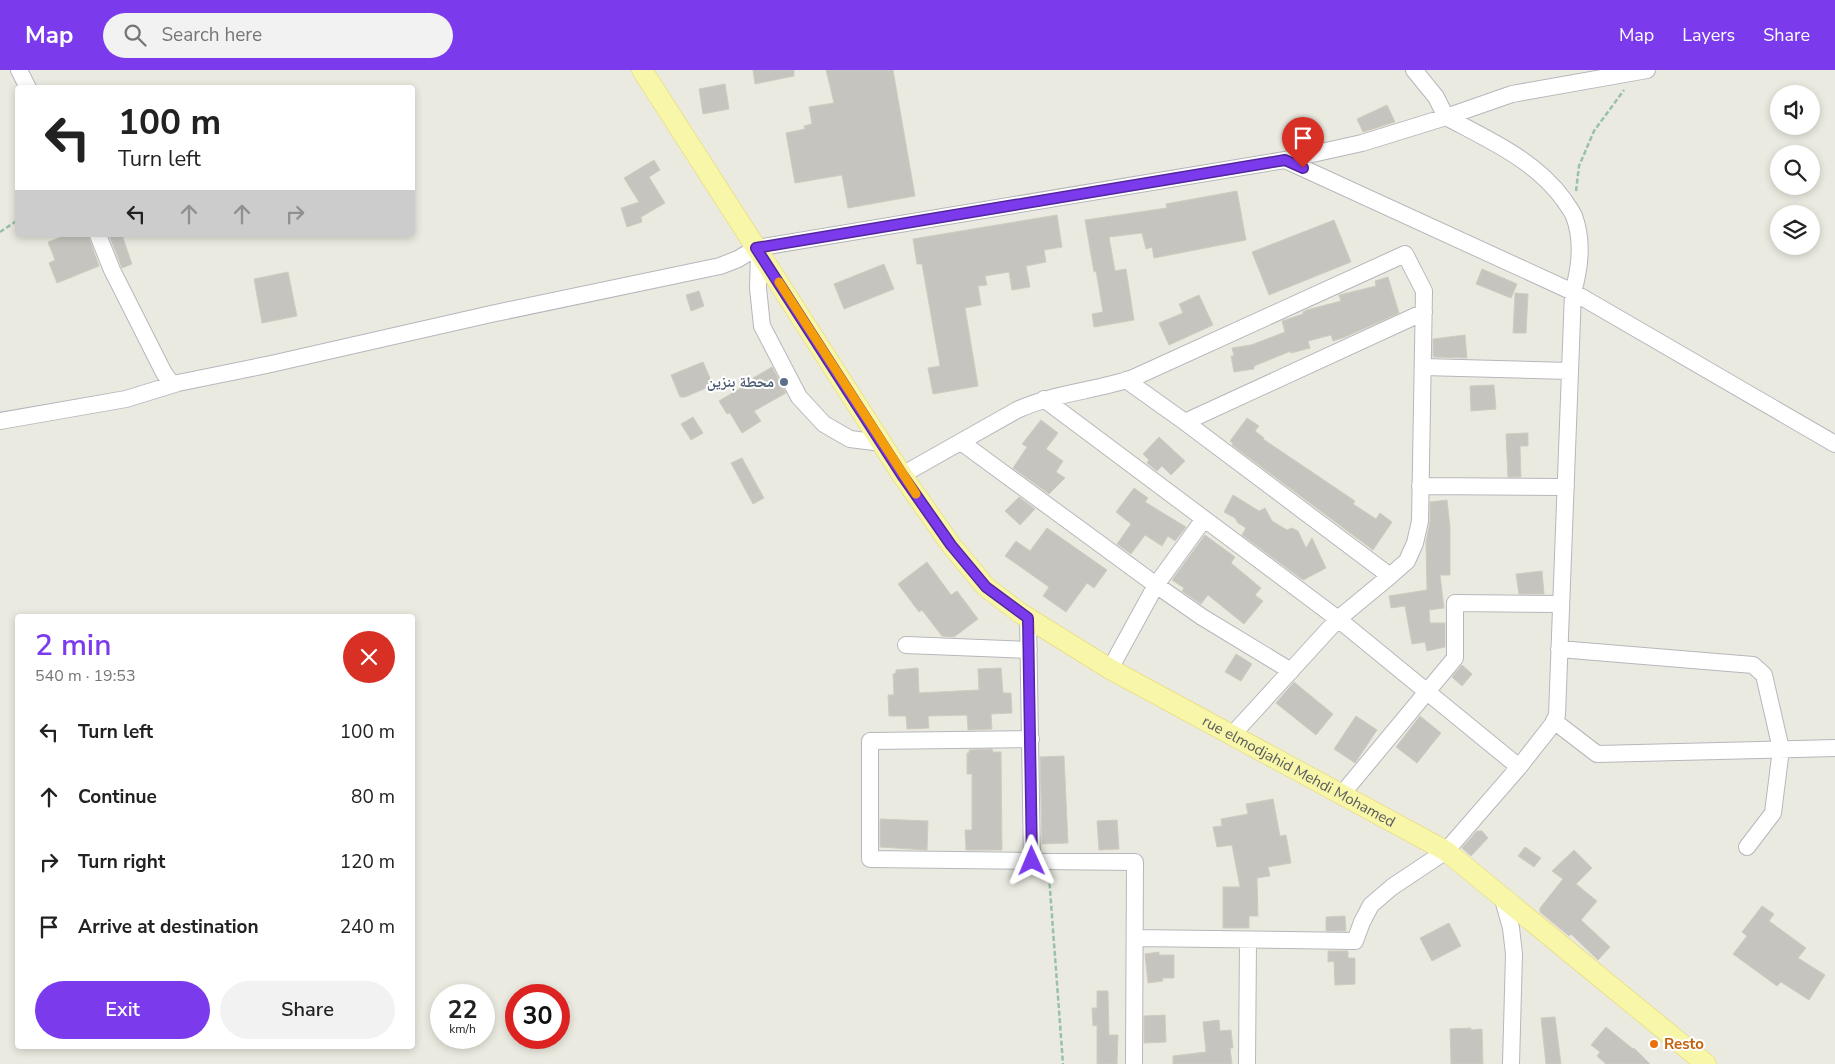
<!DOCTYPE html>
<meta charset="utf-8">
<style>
body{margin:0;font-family:"Nunito Sans","Noto Naskh Arabic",sans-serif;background:#f2f2f2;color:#222;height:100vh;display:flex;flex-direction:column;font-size:19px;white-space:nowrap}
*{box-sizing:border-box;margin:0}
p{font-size:16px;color:#767676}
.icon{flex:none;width:28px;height:28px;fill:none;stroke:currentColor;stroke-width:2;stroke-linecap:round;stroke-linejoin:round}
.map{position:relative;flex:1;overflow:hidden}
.drawer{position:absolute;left:15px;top:544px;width:400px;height:435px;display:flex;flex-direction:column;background:#fff;border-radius:5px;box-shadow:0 2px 8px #0003}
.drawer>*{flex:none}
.guide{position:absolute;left:15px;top:15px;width:400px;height:152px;border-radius:5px;box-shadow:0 2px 8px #0003;background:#fff;color:#222;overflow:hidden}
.controls{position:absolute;left:1770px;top:15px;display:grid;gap:10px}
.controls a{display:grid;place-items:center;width:50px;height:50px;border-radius:50%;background:#fff;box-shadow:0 2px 8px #0003;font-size:25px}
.speed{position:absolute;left:430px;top:914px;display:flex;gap:10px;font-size:25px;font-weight:700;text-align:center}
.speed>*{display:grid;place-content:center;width:65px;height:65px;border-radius:50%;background:#fff;box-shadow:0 2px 8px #0003;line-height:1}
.speed small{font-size:12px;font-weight:400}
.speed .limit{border:8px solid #d22;background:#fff;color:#111}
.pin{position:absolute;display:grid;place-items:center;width:42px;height:42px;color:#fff;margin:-51px -21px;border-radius:50% 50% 50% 0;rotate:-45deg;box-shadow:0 0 5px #0007}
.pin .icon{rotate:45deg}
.me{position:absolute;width:55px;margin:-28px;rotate:359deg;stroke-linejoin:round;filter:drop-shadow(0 0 4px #0008)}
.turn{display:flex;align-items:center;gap:18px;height:105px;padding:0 20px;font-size:22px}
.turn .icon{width:65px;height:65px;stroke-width:2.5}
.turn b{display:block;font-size:35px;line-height:42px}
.lanes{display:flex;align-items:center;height:48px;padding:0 20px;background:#0003;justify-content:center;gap:25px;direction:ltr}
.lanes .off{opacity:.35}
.round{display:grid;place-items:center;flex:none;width:52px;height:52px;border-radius:26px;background:#f2f2f2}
.summary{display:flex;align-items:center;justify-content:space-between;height:85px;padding:0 20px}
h1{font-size:30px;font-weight:600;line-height:38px;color:#7c3aed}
.primary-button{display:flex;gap:10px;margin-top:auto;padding:10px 20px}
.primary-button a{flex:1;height:58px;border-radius:30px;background:#7c3aed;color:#fff;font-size:20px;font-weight:600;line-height:58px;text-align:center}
.primary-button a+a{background:#f2f2f2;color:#222}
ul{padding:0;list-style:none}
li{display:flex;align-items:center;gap:15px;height:65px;padding:0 20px}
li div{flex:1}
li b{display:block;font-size:19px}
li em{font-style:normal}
header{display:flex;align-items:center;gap:30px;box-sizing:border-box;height:70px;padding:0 25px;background:#7c3aed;color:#fff}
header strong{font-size:24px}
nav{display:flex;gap:28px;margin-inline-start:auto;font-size:18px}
.search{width:350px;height:45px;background:#f2f2f2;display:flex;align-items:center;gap:12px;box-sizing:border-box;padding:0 18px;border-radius:28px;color:#767676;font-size:19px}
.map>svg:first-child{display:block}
.building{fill:#c6c4be;stroke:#cfccbf}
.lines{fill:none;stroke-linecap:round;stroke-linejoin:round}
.minor-casing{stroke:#b6b7bc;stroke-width:18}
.major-casing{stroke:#e5d45f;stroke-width:21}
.path{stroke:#99c1aa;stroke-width:2.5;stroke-dasharray:5 2.5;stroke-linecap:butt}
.minor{stroke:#fff;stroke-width:16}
.major{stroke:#f8f7a9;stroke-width:20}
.route-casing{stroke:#51269a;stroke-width:12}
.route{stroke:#7c3aed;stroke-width:9}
.slow{stroke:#f59e0b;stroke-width:9}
.service-dot{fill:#5c6f8a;stroke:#fff;stroke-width:2}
.food-dot{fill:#e8710a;stroke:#fff;stroke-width:2}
.labels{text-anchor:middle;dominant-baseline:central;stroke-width:4;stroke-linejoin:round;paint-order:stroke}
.service-label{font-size:15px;font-weight:bold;fill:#4e5e75;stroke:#fff;text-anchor:end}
.street-label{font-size:15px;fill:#595b60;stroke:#fff}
.food-label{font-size:15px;font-weight:bold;fill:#c56008;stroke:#fff;text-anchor:start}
</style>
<header>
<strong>Map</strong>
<div class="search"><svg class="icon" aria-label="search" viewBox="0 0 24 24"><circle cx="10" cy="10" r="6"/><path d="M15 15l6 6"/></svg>Search here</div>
<nav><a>Map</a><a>Layers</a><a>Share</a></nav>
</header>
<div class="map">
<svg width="1835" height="994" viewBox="0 0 1835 994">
<rect width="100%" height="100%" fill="#ebeae0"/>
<path class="building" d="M753,0H794V6L755,14Z
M826,0H893L915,126L848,138L842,105L795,113L786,63L805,59L804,56L812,54L809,37L834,33Z
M725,14L729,39L703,44L699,19Z
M1387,35L1395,52L1363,62L1357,49Z
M654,90L660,100L649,107L665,133L641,147L642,152L627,157L621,138L639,132L624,108Z
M1237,121L1246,170L1154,188L1152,177L1146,179L1142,163L1109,167L1115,201L1126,199L1134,250L1094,257L1092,244L1103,242L1096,201L1094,202L1085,150L1167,138L1166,134Z
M1057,145L1062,177L1044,180L1046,192L1026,196L1030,217L1012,220L1009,202L985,206L987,215L978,216L981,235L965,238L978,316L933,324L928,298L940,296L922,194H917L913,169Z
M1334,150L1351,192L1269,225L1252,182Z
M67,165H88L99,196L57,213L49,193L55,190L48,172Z
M109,165H122L132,194L122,198Z
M884,194L894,219L844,239L834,214Z
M1482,199L1517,214L1511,228L1476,214Z
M288,202L297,246L262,253L254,209Z
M1388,207L1399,243L1345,267L1333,271L1331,265L1308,271L1310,278L1291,283V281L1254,296V299L1234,302L1231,286H1234L1232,278L1251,275L1285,262L1282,251L1303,244V242L1307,240L1341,231L1339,225L1376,216L1375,211Z
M699,221L704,236L691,241L686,225Z
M1515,223L1528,224L1526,263H1513Z
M1199,225L1213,255L1169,275L1159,253L1183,243L1179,234Z
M1465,265L1467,288L1433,287V269Z
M703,292L713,315L685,327H680L671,305Z
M772,297L786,323L754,341L761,351L742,363L730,343L727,344L719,331L754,310L753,308Z
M1494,315L1496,339L1471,341L1470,316Z
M693,347L703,363L691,370L681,354Z
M1247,348L1259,356L1255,361L1264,368L1263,369L1355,431L1353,434L1376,449L1380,443L1392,452L1373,480L1232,375L1233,373L1230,371Z
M1041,350L1058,363L1046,379L1063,391L1056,402L1065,408L1049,424L1013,398L1027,377L1022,374Z
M1528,363V376H1520L1521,407H1508L1506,364Z
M1159,367L1185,391L1171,405L1162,396L1157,401L1147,393L1149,390L1143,384Z
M742,388L764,428L753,434L731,393Z
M1134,418L1148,428L1145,432L1186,457L1175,471L1168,466L1162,476L1145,465L1131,484L1117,474L1131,454L1116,442Z
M1233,425L1259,441L1265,438L1272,451L1287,460L1292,458L1298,461L1306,478L1312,468L1326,498L1303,510L1242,465L1246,458L1238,453L1235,448L1224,442Z
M1019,427L1035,439L1020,455L1005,441Z
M1447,430L1450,457V505H1440L1444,538L1429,540L1430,553H1445V577L1427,581L1425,572L1412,574L1405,536L1391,538L1389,526L1427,520L1426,472L1430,451V432Z
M1047,458L1107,500L1094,518L1087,513L1066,542L1043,526L1049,517L1005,486L1016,471L1030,481Z
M1205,465L1235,487L1231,493L1261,518L1255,525L1263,531L1244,554L1208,525L1201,534L1182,521L1184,518L1172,510Z
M927,492L951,525L957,521L978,549L954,567L942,566L922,540L919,542L898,514Z
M1542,501L1544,524H1519L1516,504Z
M1236,584L1252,594L1241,611L1225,602Z
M1462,595L1472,604L1462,616L1452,607Z
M918,598L919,623L979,620L978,599L1001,598L1003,623H1011L1012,643L991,644L992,659L968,660L967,645L928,646L929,658L907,659L906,646H889L888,625H894L893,604L896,603V600Z
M1294,612L1333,644L1316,665L1276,633Z
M1356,646L1377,660L1355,693L1334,679Z
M1420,646L1441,663L1417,693L1396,677Z
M992,679L993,682H1001L1002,780H966L965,760H972V704H967V683H969V680Z
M1064,686L1068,773L1042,774L1040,687Z
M1273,729L1280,766L1286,765L1291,793L1268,797L1270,806L1257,808L1258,846H1249V858H1223V817H1240L1232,775L1217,777L1213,757L1222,756L1221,749L1248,744L1246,734Z
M880,749L928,751L927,780L880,777Z
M1117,750L1119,779L1099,780L1097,751Z
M1477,761H1482L1488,768L1471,786L1462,778Z
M1525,777L1541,788L1534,797L1518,786Z
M1574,780L1592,798L1576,814L1597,831L1581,850L1610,877L1598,890L1571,864L1569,866L1540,842V838L1563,809L1552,801Z
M1762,836L1774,844L1769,851L1806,878L1798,888L1825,905L1809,930L1781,912L1777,916L1733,884L1747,866L1742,862Z
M1345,846L1346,861H1326V847Z
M1449,853L1461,876L1432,891L1420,868Z
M1328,881H1348V888H1355V914L1335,915L1334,891L1328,892Z
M1159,882V885H1174V908H1162L1163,911L1148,913L1145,884Z
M1097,921H1108L1109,965H1118L1117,994H1097V955L1093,956L1092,938H1097Z
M1165,945L1166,972L1144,973V946Z
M1555,947L1561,994H1546L1541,948Z
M1219,950L1220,961L1231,960L1233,978H1230L1232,994H1173V986L1206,982L1203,952Z
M1606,957L1633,979L1634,978L1650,994H1606L1597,986L1600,982L1591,975Z
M1471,958V960L1482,959L1483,994H1451L1450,959Z"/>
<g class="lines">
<defs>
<path id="minor" d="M19,0L28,18
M1414,0L1436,27L1446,47L1512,24L1647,0
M98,165L112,200L164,303L172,314
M759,182L758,218L762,256L799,327L824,354L850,369L882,373
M1423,297L1570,301
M1126,310L1185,352L1390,506
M1044,329L1338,549L1519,697
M0,351L126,329L178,313L271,294L491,244L720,196L738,189L756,178L1285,90L1573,222L1835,374
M1185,352L1424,242
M961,372L1156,515L1202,547L1291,601
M902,405L1017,340C1054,323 1095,321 1133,308L1405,184L1424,221L1420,451L1415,473L1407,491L1390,506L1338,549L1233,664
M1420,416L1566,417
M1028,548L1032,791
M906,575L1029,580
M1559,579L1753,595L1764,605L1781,679L1773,743L1747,777
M1110,599L1156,515L1204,449
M1554,651L1597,684L1835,678
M1031,669L870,671V789L1135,792L1134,994
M1342,724L1455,588V533L1561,534
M1503,829L1511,858L1514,884L1511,994
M1135,868L1355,871L1362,852L1371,835L1392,817L1446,781L1519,697L1552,655L1557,645L1573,222C1580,198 1583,170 1574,146C1572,141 1567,135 1564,130C1535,90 1489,70 1446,47L1362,73L1285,90
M1247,994L1248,870"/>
<g id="major">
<path id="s1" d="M642,0L902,405L951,475L986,517L1020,543L1110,599L1446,781L1706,994"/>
</g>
</defs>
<use href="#minor" class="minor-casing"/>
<use href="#major" class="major-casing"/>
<path class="path" d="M1576,121L1579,96L1594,61L1624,20
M0,162L18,150
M1049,806L1063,994"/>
<use href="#minor" class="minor"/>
<use href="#major" class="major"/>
</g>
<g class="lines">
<defs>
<path id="route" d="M1032,791L1028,548L986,517L951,475L902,405L756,178L1285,90L1303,98"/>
</defs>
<use href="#route" class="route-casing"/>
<use href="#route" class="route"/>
<path class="slow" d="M779,212L916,424"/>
</g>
<circle class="service-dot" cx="784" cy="312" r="5"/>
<circle class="food-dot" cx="1654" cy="974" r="5"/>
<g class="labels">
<g class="service-label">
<text x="774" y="312">محطة بنزين</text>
</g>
<g class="street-label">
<text stroke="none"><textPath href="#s1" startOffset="985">rue elmodjahid Mehdi Mohamed</textPath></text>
</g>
<g class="food-label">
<text x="1664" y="974">Resto</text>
</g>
</g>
</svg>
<div class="controls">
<a><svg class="icon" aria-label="sound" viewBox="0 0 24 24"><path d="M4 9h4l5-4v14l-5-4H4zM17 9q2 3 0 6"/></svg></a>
<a><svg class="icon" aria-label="search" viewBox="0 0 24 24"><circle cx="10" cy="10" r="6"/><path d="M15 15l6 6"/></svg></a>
<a><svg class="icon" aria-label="layers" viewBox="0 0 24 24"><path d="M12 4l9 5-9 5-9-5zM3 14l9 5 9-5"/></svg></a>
</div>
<div class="speed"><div>22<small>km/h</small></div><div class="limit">30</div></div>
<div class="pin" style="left:1303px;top:98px;background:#d93025"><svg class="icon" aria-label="arrive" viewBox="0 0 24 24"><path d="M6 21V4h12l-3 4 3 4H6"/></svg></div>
<svg class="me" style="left:1032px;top:791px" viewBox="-20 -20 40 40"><path d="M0-17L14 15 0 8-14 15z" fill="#7c3aed" stroke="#fff" stroke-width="4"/></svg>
<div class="guide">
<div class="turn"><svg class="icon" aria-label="left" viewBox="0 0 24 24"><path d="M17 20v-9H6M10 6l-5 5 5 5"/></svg><div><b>100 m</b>Turn left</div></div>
<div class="lanes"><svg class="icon" aria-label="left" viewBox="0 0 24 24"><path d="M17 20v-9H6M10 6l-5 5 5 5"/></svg><svg class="icon off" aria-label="ahead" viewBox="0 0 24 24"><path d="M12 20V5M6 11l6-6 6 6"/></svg><svg class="icon off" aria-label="ahead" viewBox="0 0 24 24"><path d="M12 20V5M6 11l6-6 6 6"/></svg><svg class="icon off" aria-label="right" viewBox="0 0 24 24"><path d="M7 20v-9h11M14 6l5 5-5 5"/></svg></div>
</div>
<section class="drawer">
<div class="summary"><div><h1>2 min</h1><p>540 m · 19:53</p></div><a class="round" style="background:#d93025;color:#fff"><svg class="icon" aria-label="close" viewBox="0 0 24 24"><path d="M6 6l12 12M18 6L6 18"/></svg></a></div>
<ul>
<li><svg class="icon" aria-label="left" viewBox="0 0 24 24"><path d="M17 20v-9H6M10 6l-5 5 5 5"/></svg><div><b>Turn left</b></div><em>100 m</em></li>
<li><svg class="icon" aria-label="ahead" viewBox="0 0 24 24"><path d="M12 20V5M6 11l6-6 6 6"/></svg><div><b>Continue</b></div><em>80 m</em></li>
<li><svg class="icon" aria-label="right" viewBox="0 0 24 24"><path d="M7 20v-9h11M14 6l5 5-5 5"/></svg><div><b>Turn right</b></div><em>120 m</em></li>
<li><svg class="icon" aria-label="arrive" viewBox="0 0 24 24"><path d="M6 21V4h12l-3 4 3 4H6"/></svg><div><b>Arrive at destination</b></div><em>240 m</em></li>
</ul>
<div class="primary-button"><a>Exit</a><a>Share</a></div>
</section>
</div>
